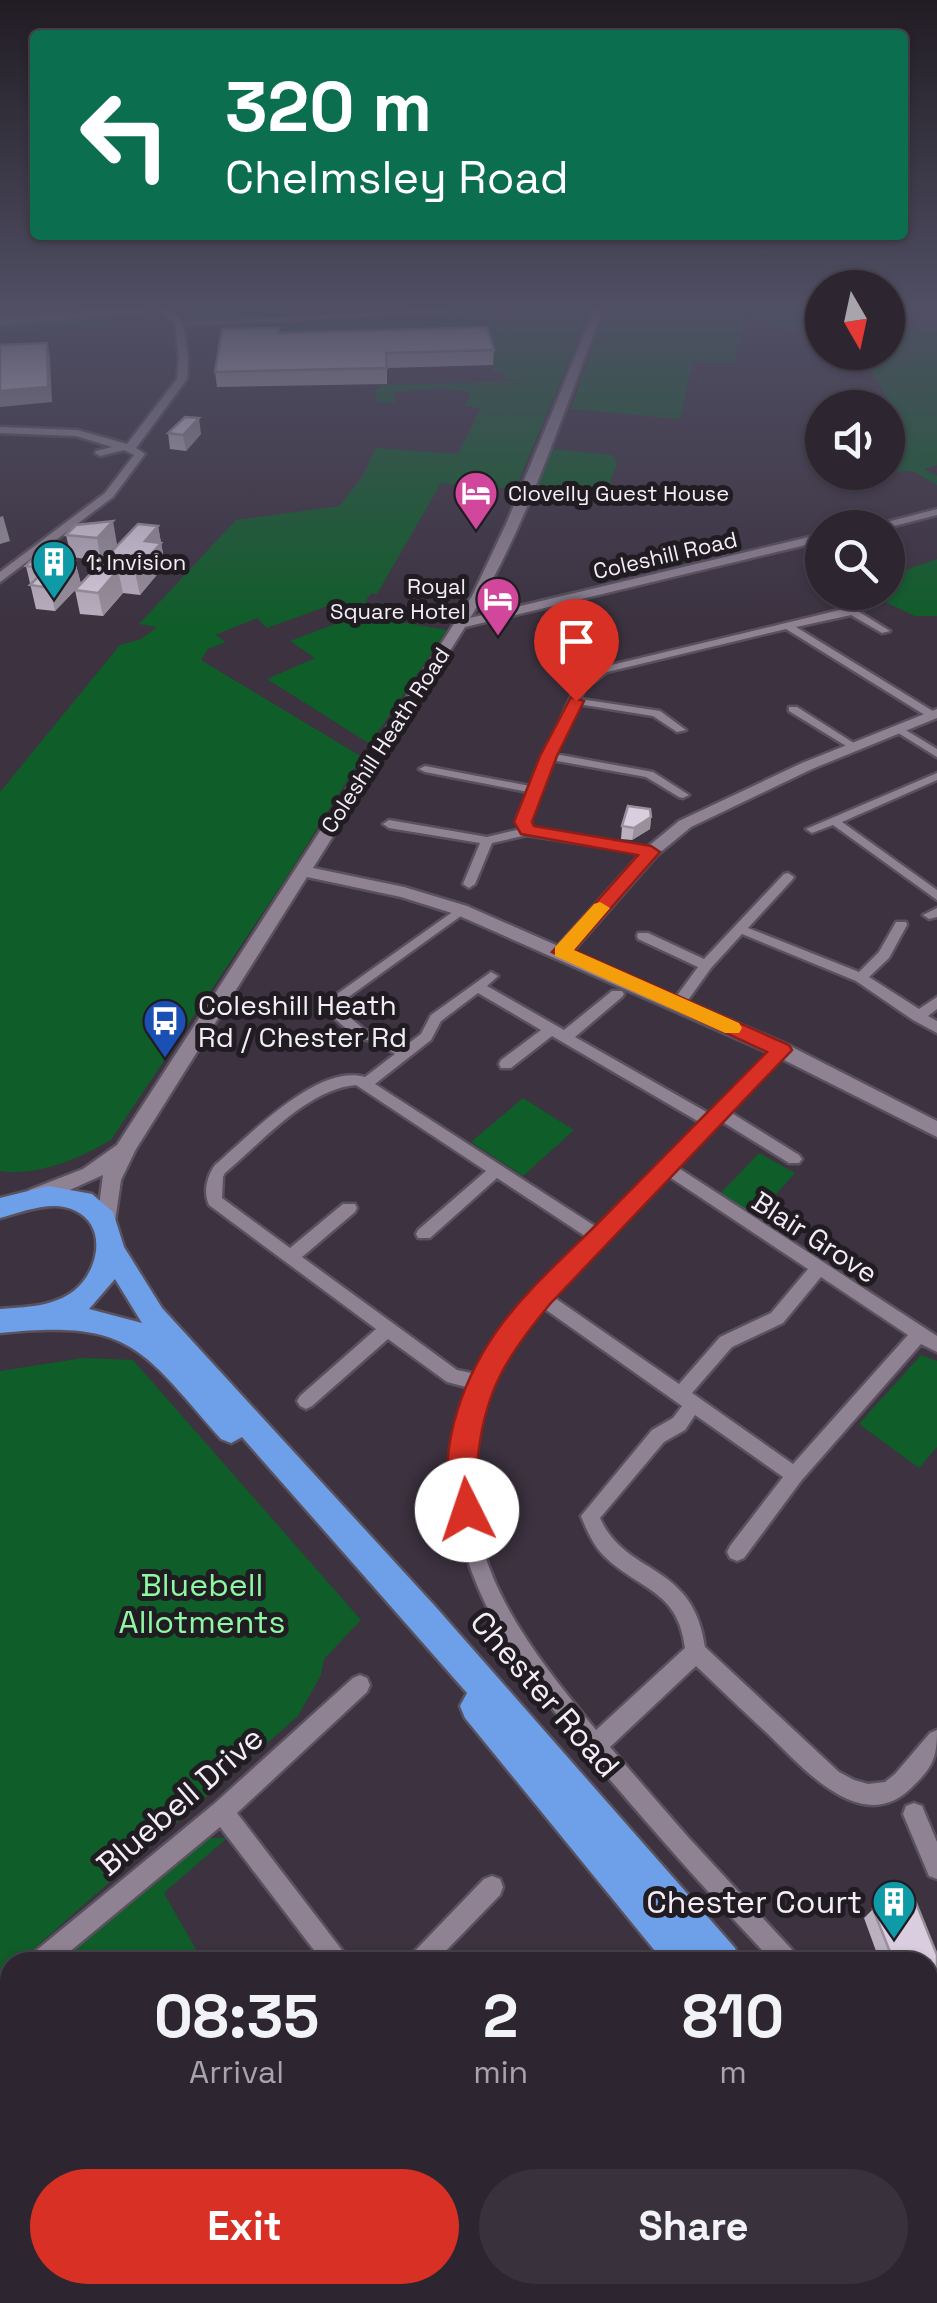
<!DOCTYPE html>
<style>
body{margin:0;font-family:"Space Grotesk",sans-serif;background:#39323c;color:#f1f3f6;height:100vh;display:flex;flex-direction:column;font-size:38px;white-space:nowrap}
*{box-sizing:border-box;margin:0}
p{font-size:32px;color:#a7a5ab}
.icon{flex:none;width:55px;height:55px;fill:none;stroke:currentColor;stroke-width:2;stroke-linecap:round;stroke-linejoin:round}
.map{position:relative;flex:1;overflow:hidden}
.side{position:absolute;left:0px;top:1952px;width:938px;height:352px;display:flex;flex-direction:column;background:#2d2630;border-radius:30px 30px 0 0;box-shadow:0 2px 8px #0004,0 0 0 2px #48434c}
.side>*{flex:none}
.hud{position:absolute;left:30px;top:30px;width:878px;height:210px;border-radius:10px;box-shadow:0 2px 8px #0004,0 0 0 2px #48434c;background:#0b6e4f;color:#fff;overflow:hidden}
.needle{width:65px;rotate:171deg}
.buttons{position:absolute;left:805px;top:270px;display:grid;gap:20px}
.buttons a{display:grid;place-items:center;width:100px;height:100px;border-radius:50%;background:#2d2630;box-shadow:0 2px 8px #0004,0 0 0 2px #48434c;font-size:50px}
.pin{position:absolute;display:grid;place-items:center;width:85px;height:85px;color:#fff;margin:-102px -42px;border-radius:50% 50% 50% 0;rotate:-45deg;box-shadow:0 0 10px #0007}
.pin .icon{rotate:45deg}
.me{position:absolute;width:110px;margin:-55px;rotate:356deg;stroke-linejoin:round;filter:drop-shadow(0 0 8px #0008)}
.turn{display:flex;align-items:center;gap:35px;height:210px;padding:0 30px;font-size:45px}
.turn .icon{width:130px;height:130px;stroke-width:2.5}
.turn b{display:block;font-size:70px;line-height:85px}
.eta{display:flex;justify-content:space-evenly;align-items:center;height:170px;text-align:center}
.eta b{font-size:60px;font-weight:700;line-height:70px}
.cta{display:flex;gap:20px;margin-top:auto;padding:20px 30px}
.cta a{flex:1;height:115px;border-radius:60px;background:#d93025;color:#fff;font-size:40px;font-weight:700;line-height:115px;text-align:center}
.cta a+a{background:#39323c;color:#f1f3f6}
.map>svg:first-child{display:block}
.green{fill:#0f5d29}
.lines{fill:none;stroke-linecap:round;stroke-linejoin:round}
.minor-casing{stroke:#59515d;stroke-width:5}
.tertiary-casing{stroke:#59515d;stroke-width:5}
.secondary-casing{stroke:#59515d;stroke-width:6}
.trunk-casing{stroke:#59515d;stroke-width:5}
.minor{fill:#8f8293;fill-rule:evenodd}
.tertiary{fill:#8f8293;fill-rule:evenodd}
.secondary{fill:#8f8293;fill-rule:evenodd}
.trunk{fill:#6ea0ea;fill-rule:evenodd}
.wall{fill:#bbb0c0}
.shaded-wall{fill:#99909c}
.building{fill:#dacddf;stroke:#99909c;stroke-width:2.5}
.route{fill:#d93025;stroke:#8d1f18;stroke-width:2.5}
.slow{fill:#f59e0b}
.labels{text-anchor:middle;dominant-baseline:central;stroke-width:10;stroke-linejoin:round;paint-order:stroke}
.far-poi-label{font-size:22px;fill:#f4edf7;stroke:#211c22;text-anchor:start}
.far-street-label{font-size:22px;fill:#f4edf7;stroke:#211c22}
.poi-label{font-size:28px;fill:#f4edf7;stroke:#211c22;text-anchor:start}
.street-label{font-size:28px;fill:#f4edf7;stroke:#211c22}
.near-park-label{font-size:32px;fill:#8df7a3;stroke:#211c22}
.near-street-label{font-size:32px;fill:#f4edf7;stroke:#211c22}
.near-poi-label{font-size:32px;fill:#f4edf7;stroke:#211c22;text-anchor:end}
</style>
<div class="map">
<svg width="937" height="2303" viewBox="0 0 937 2303">
<rect width="100%" height="100%" fill="#3c3240"/>
<path class="green" d="M188,306H288L290,319L193,321Z
M577,306H583L589,315L515,489L441,483L377,594L371,593L365,603L345,609L336,603L267,628L257,618L215,635L226,642L208,649L201,660L362,757L288,875L111,1140C78,1159 40,1176 0,1171V792L120,645L141,639L157,627L139,624L236,520L340,506L364,474L375,448L458,454L481,408L465,406L471,392L444,388L393,392L396,402L378,403L375,391L382,385L518,381L505,378L501,372H494L486,336L295,337V330L221,328L219,325L484,313L488,316L568,314L574,313L575,307L565,308Z
M606,306H822V334L785,330L746,314L733,364L693,361L680,419L571,409Z
M888,306H907L902,312L904,325L937,328V465L924,469L937,476V485L913,471L888,472V433H907L861,353L888,352Z
M133,313L131,316L138,322L110,323L115,326L0,331V324Z
M550,449L613,455L617,464L605,496L533,490Z
M937,559V616H915L866,593L888,592V576Z
M359,615L447,630L370,744L267,679L315,658L290,641Z
M523,1098L574,1130L523,1176L471,1142Z
M759,1153L795,1173L754,1219L717,1197Z
M921,1355L937,1361V1447L919,1468L859,1424Z
M83,1358L133,1360L361,1620L324,1659L321,1675L298,1716L19,1962H10V1971L0,1980V1371Z
M207,1838H227L164,1893L203,1962H98L95,1958L89,1962H59Z"/>
<g class="lines">
<defs>
<path id="minor" d="M506,306H558L189,325L186,323Z
M844,609L856,610L890,631L882,633L851,615L796,627L936,713V717H928L786,629L607,672L585,688L580,699L660,711L686,730L677,732L653,716L578,704L555,754L653,772L689,795L683,798L679,797L646,777L552,760L530,815L532,828L651,848L657,852L655,855L527,835L492,843L475,884L469,888L463,884L480,843L389,828L383,824L389,820L487,837L521,829L518,815L528,792L425,772L419,769L425,766L530,786L576,686L599,668Z
M789,707H797L860,747L851,749L789,711Z
M899,726L937,749V757L895,731V727Z
M937,773V780L842,822L937,890V900L833,825L812,833L806,829Z
M788,873L794,877L792,880L748,928L859,972L879,952L896,922H906L907,925L889,958L869,977L919,1009L937,997V1009L928,1016L937,1021V1033L913,1020L856,981L742,934L711,968L683,1007H673L671,1004L673,1001L698,967L638,939L637,936L638,933H648L704,959L784,874Z
M461,906L467,910L465,913L336,1006L365,1030L387,1036L405,1046L421,1034L431,1015L491,972L498,976L487,986L564,1030L612,991H622L624,994L622,997L575,1037L710,1114L776,1047H786L788,1050L786,1053L730,1112L799,1155L802,1159L799,1163H789L721,1121L677,1167L937,1336V1352L921,1344L801,1481L744,1558L737,1561L730,1558L727,1552L730,1546L783,1477L695,1415L685,1430L664,1442L600,1518C626,1577 693,1561 705,1647L839,1772L854,1780L868,1784L885,1782L895,1774L930,1733L937,1730C937,1760 932,1768 910,1789C861,1836 802,1767 769,1735C744,1712 720,1689 696,1666L610,1747L688,1837L796,1954L799,1962H773C716,1901 660,1839 606,1775C513,1663 415,1543 470,1388L447,1382L388,1339L312,1406L306,1409L300,1406L297,1401L300,1396L376,1329L209,1205C203,1192 207,1176 215,1165C248,1137 317,1063 365,1077L395,1054L378,1043L356,1037L320,1006ZM478,993L541,1030L501,1060L499,1064L501,1068H511L552,1036L701,1123L598,1228L375,1084L431,1040L441,1021ZM356,1085L486,1171L418,1230L416,1234L418,1238H430L497,1178L588,1238C548,1279 501,1321 476,1374L457,1370L302,1257L355,1212L357,1208L355,1204H343L290,1248L222,1198L223,1177L225,1173C261,1143 307,1089 356,1085ZM668,1176L808,1269L771,1313L720,1337L679,1384L552,1296ZM821,1277L908,1335L793,1464L692,1393L732,1347L783,1323ZM542,1307L682,1406L673,1418L652,1430L581,1516C587,1531 593,1545 605,1557C641,1591 678,1590 685,1648L596,1730C530,1649 464,1569 473,1457C475,1429 479,1400 492,1375C505,1350 524,1328 542,1307Z
M937,908V917L929,919L923,915Z
M360,1675L367,1678L370,1685L367,1692L237,1813L345,1954L348,1962H323L220,1827L57,1962H29L32,1954L214,1804L353,1678Z
M914,1803L922,1806L937,1842V1879L929,1876L903,1814L906,1806Z
M492,1876L500,1879L503,1887L500,1895L435,1962H409L412,1954L484,1879Z
M10,1975V2002L0,2007V1980Z
M0,2164L10,2170V2209L0,2203Z
M47,2295H74L77,2303H50Z
M133,2295H164L161,2303H130Z
M587,2295H616L619,2303H590Z
M674,2295H704L701,2303H671Z"/>
<path id="tertiary" d="M155,306H165L183,323L188,358L187,379L136,448L145,454L113,497L0,582V572L105,493L134,455L124,450L100,456L95,453L96,451L112,447L76,436L0,433V427L77,430L127,444L177,379L179,358L175,324Z
M596,306H604C565,406 527,529 470,618L822,534V541L465,627L313,868L404,887L467,906L558,946L645,849L679,821L802,763L937,709V718L812,769L691,827L657,855L572,952L788,1045L937,1121V1137L774,1055L455,914L401,897L307,877L136,1149L121,1180L114,1228H100L97,1222L103,1175L43,1202H29L26,1196L29,1190L83,1169L117,1145L472,596L507,522Z
M937,509V515L886,528H864Z
M937,2069V2115L928,2118V2073Z"/>
<path id="secondary" d="M115,306H160L133,313L0,325V319L118,308Z"/>
<path id="trunk" d="M48,1186L92,1194L113,1212L124,1247L162,1308L434,1605L735,1948L740,1962H664L465,1718L460,1706L467,1693L242,1437L231,1443L221,1439C141,1348 131,1319 0,1333V1309C25,1307 54,1307 75,1290C98,1271 108,1227 76,1211C53,1199 23,1212 0,1218V1198ZM115,1279L142,1323L89,1309Z
M928,2177L937,2181V2280L928,2276Z"/>
</defs>
<use href="#minor" class="minor-casing"/>
<use href="#tertiary" class="tertiary-casing"/>
<use href="#secondary" class="secondary-casing"/>
<use href="#trunk" class="trunk-casing"/>
<use href="#minor" class="minor"/>
<use href="#tertiary" class="tertiary"/>
<use href="#secondary" class="secondary"/>
<use href="#trunk" class="trunk"/>
</g>
<path class="wall" d="M279,328V333L494,350L493,365L387,368V384L217,387L215,372Z
M168,433L201,434L186,451L170,449Z
M76,525L117,544L101,561L71,557L66,535Z
M158,526L165,565L140,595L123,593L103,616L80,614L75,590Z
M75,561L81,584L55,611L36,609L26,566Z
M651,817L650,829L632,840L621,839L622,826Z
M914,1898L937,1955V1980L928,1984V1962H880L864,1918L873,1909Z"/>
<path class="shaded-wall" d="M47,343L50,357L52,402L0,407V391Z
M199,418L201,434L186,451L183,435Z
M3,516L10,541L0,544V517Z
M113,521L117,544L101,561L97,538Z
M158,526L165,565L140,595L135,572L145,541Z
M75,561L81,584L55,611L50,588Z
M118,570L123,593L103,616L98,593Z
M651,817L650,829L632,840L634,828Z
M937,1977V1980L928,1984V1980Z"/>
<path class="building" d="M487,327L494,350L386,353L387,368L215,372L222,329L279,328L278,333Z
M47,343L48,387L0,391V345Z
M185,417L199,418L183,435L168,433Z
M113,521L97,538L66,535L76,525Z
M138,524L158,526L145,541L161,543L135,572L118,570L98,593L75,590Z
M36,556L75,561L50,588L30,585L46,569L26,566Z
M628,806L650,809L651,817L634,828L622,826Z
M914,1898L937,1955V1977L928,1980V1962H894L873,1909Z"/>
<linearGradient id="sky" x2="0" y2="1"><stop stop-color="#211c23"/><stop offset="0.49" stop-color="#504f64"/><stop offset="1" stop-color="#504f64" stop-opacity="0"/></linearGradient>
<rect width="937" height="629" fill="url(#sky)"/>
<path class="route" d="M571,697L584,701L557,756L532,822L534,826L651,846L660,852L574,950L789,1045L792,1050L550,1304C505,1358 483,1394 477,1466C476,1484 484,1503 477,1520L467,1524L457,1520C431,1462 462,1381 496,1332C523,1293 561,1260 595,1226C652,1168 709,1110 767,1052L552,952L638,855L521,834L514,822L540,756Z"/>
<path class="slow" d="M600,902L610,908L574,950L739,1023L742,1028L739,1033H725L555,956V947L594,904Z"/>
<defs>
<symbol id="hotel-pin" viewBox="-11 -11 22 30"><path d="M0 17L-7.5 6A9.5 9.5 0 1 1 7.5 6Z" fill="#d1479c" stroke="#211c22"/><path d="M-6-4.5h1.5V1H6V5H4.5V3h-9V5H-6ZM-4 0a1.8 1.8 0 1 1 3.6 0ZM.5 0V-2.5h3Q6-2.5 6 0Z" fill="#fff"/></symbol>
<symbol id="building-pin" viewBox="-11 -11 22 30"><path d="M0 17L-7.5 6A9.5 9.5 0 1 1 7.5 6Z" fill="#0f9aa8" stroke="#211c22"/><path d="M-4-6H4V6H1V3H-1V6H-4ZM-2.5-4.3h1.7v1.8h-1.7ZM.8-4.3h1.7v1.8H.8ZM-2.5-1h1.7V.8h-1.7ZM.8-1h1.7V.8H.8Z" fill="#fff"/></symbol>
<symbol id="bus-pin" viewBox="-11 -11 22 30"><path d="M0 17L-7.5 6A9.5 9.5 0 1 1 7.5 6Z" fill="#1a4fb4" stroke="#211c22"/><path d="M-5-6H5V4H4V6H2V4H-2V6H-4V4H-5ZM-3.5-4V0h7V-4ZM-3.5 1.2v1.5H-2V1.2ZM2 1.2v1.5H3.5V1.2Z" fill="#fff"/></symbol>
</defs>
<g fill-rule="evenodd">
<use href="#hotel-pin" x="451" y="468" width="50" height="68"/>
<use href="#building-pin" x="29" y="537" width="50" height="68"/>
<use href="#hotel-pin" x="473" y="574" width="50" height="68"/>
<use href="#bus-pin" x="140" y="996" width="50" height="68"/>
<use href="#building-pin" x="869" y="1877" width="50" height="68"/>
</g>
<g class="labels">
<g class="far-poi-label">
<text x="508" y="493">Clovelly Guest House</text>
<text x="86" y="562">1: Invision</text>
<text x="466" y="586" text-anchor="end">Royal<tspan x="466" dy="25">Square Hotel</tspan></text>
</g>
<g class="far-street-label">
<text transform="translate(665 555) rotate(-13)">Coleshill Road</text>
<text transform="translate(385 740) rotate(-57)">Coleshill Heath Road</text>
</g>
<g class="poi-label">
<text x="198" y="1005">Coleshill Heath<tspan x="198" dy="32">Rd / Chester Rd</tspan></text>
</g>
<g class="street-label">
<text transform="translate(815 1237) rotate(33)">Blair Grove</text>
</g>
<g class="near-park-label">
<text x="202" y="1585">Bluebell<tspan x="202" dy="37">Allotments</tspan></text>
</g>
<g class="near-street-label">
<text transform="translate(545 1694) rotate(49)">Chester Road</text>
<text transform="translate(180 1801) rotate(-41)">Bluebell Drive</text>
</g>
<g class="near-poi-label">
<text x="862" y="1902">Chester Court</text>
</g>
</g>
</svg>
<div class="buttons">
<a><svg class="needle" viewBox="-14 -14 28 28"><path d="M0-13l5 13h-10z" fill="#e53935"/><path d="M0 13l5-13h-10z" fill="#a7a5ab"/></svg></a>
<a><svg class="icon" aria-label="sound" viewBox="0 0 24 24"><path d="M4 9h4l5-4v14l-5-4H4zM17 9q2 3 0 6"/></svg></a>
<a><svg class="icon" aria-label="search" viewBox="0 0 24 24"><circle cx="10" cy="10" r="6"/><path d="M15 15l6 6"/></svg></a>
</div>
<div class="pin" style="left:576px;top:701px;background:#d93025"><svg class="icon" aria-label="arrive" viewBox="0 0 24 24"><path d="M6 21V4h12l-3 4 3 4H6"/></svg></div>
<svg class="me" style="left:467px;top:1510px" viewBox="-20 -20 40 40"><circle r="19" fill="#fff"/><path d="M0-13L10 11 0 6-10 11z" fill="#d93025"/></svg>
<div class="hud">
<div class="turn"><svg class="icon" aria-label="left" viewBox="0 0 24 24"><path d="M17 20v-9H6M10 6l-5 5 5 5"/></svg><div><b>320 m</b>Chelmsley Road</div></div>
</div>
<section class="side">
<div class="eta">
<div><b>08:35</b><p>Arrival</p></div>
<div><b>2</b><p>min</p></div>
<div><b>810</b><p>m</p></div>
</div>
<div class="cta"><a>Exit</a><a>Share</a></div>
</section>
</div>
